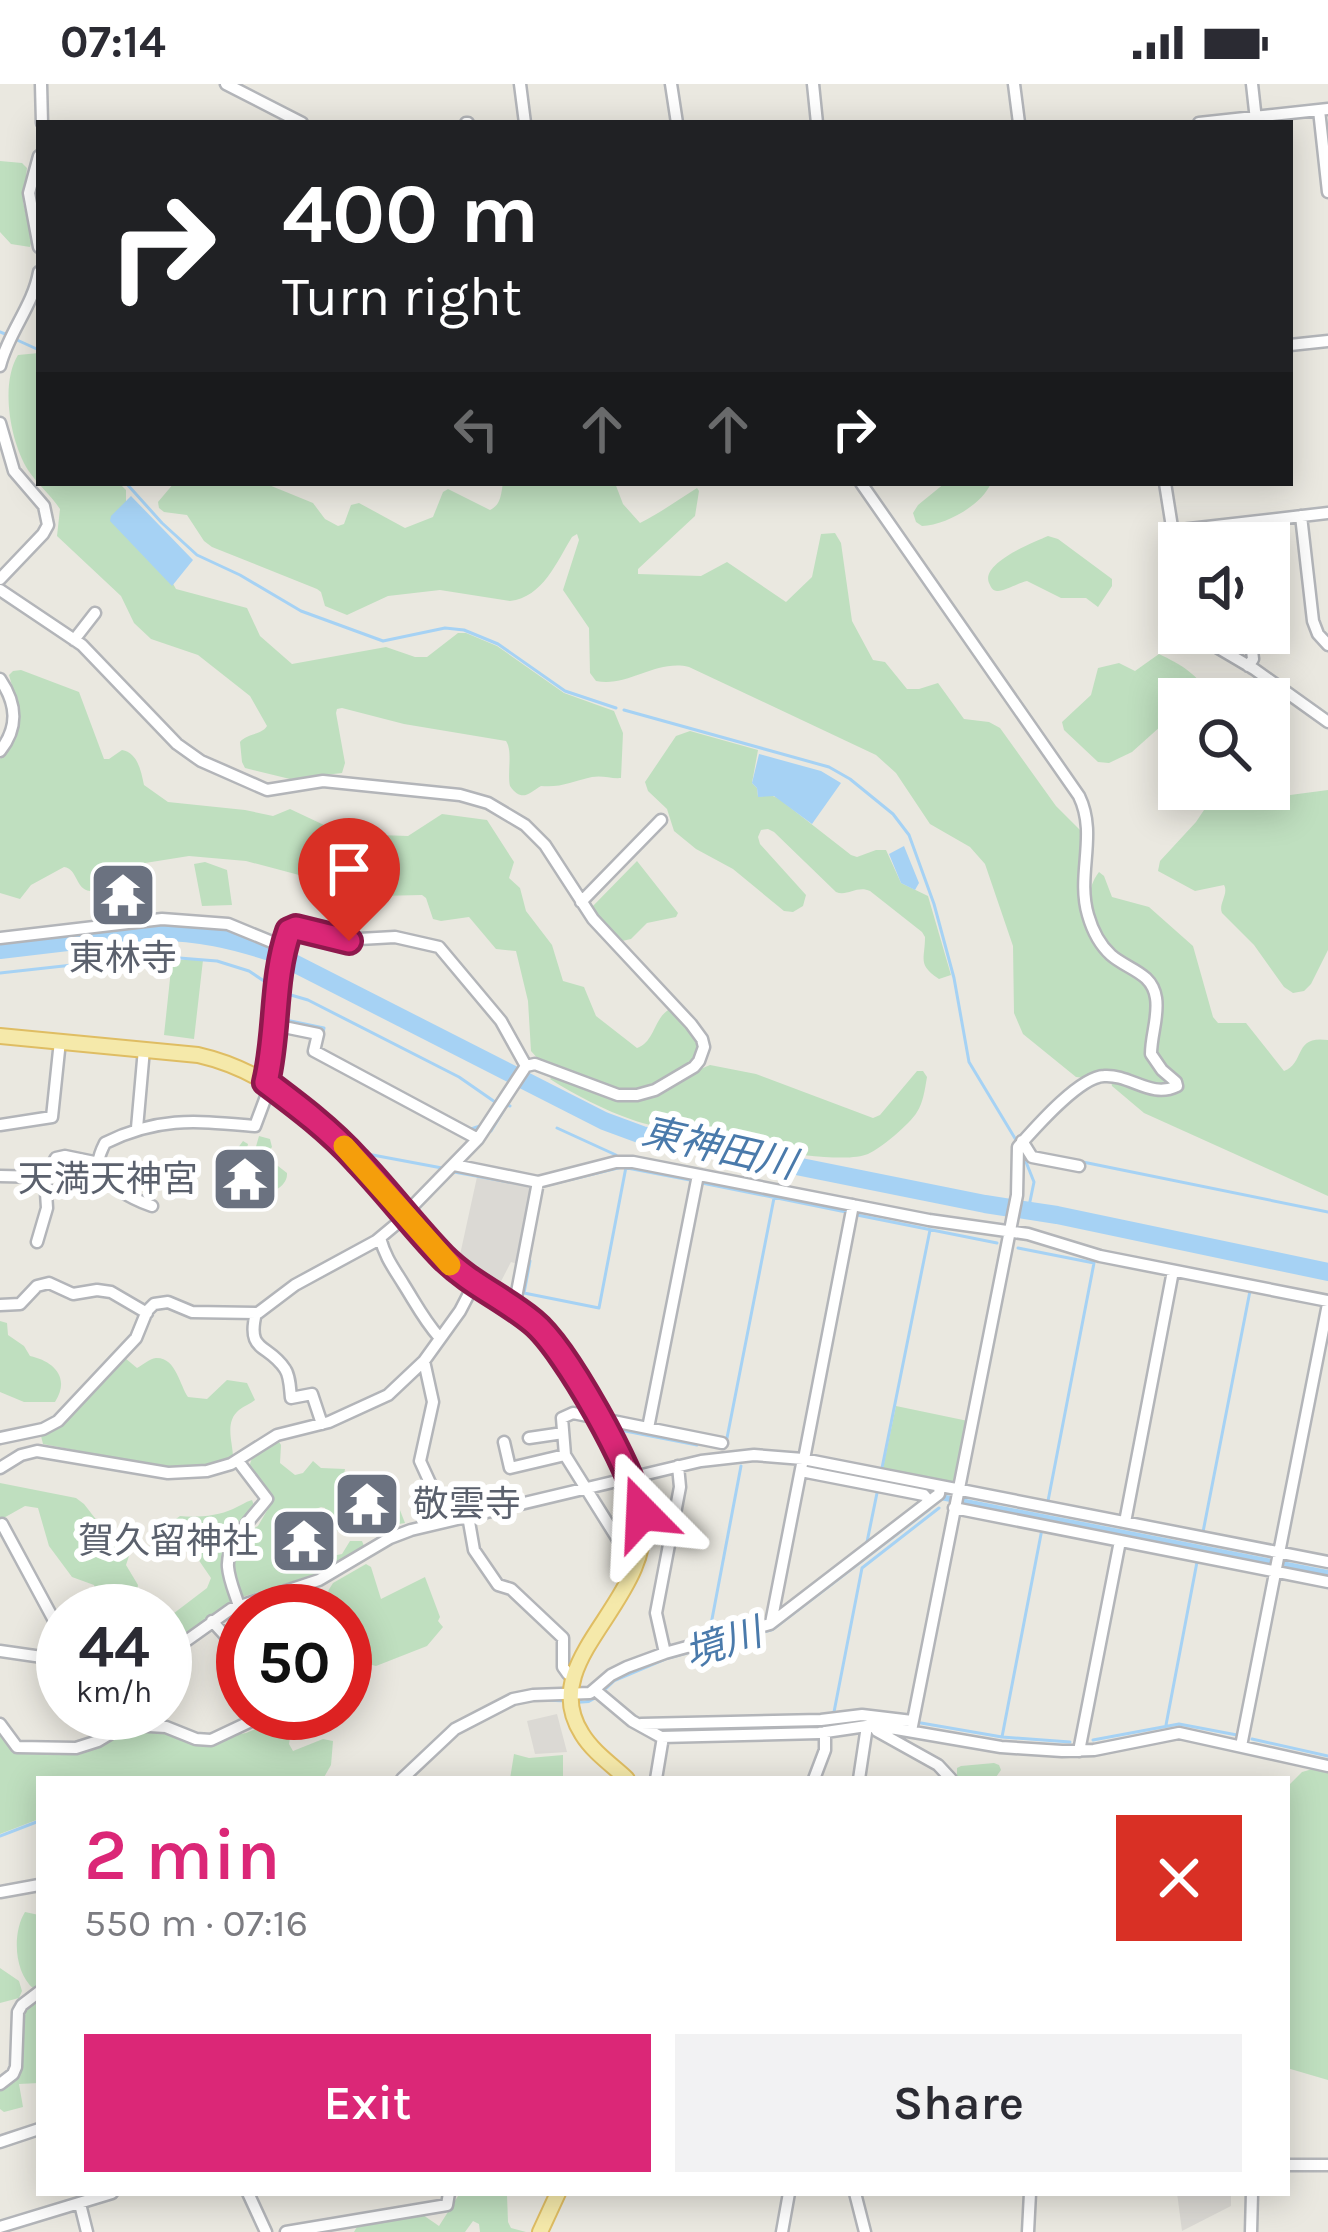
<!DOCTYPE html>
<meta charset="utf-8">
<style>
body{margin:0;font-family:Karla,"Noto Sans JP",sans-serif;background:#f2f2f3;color:#2b2b33;height:100vh;display:flex;flex-direction:column;font-size:45px;white-space:nowrap}
*{box-sizing:border-box;margin:0}
p{font-size:39px;color:#7c7c81}
.icon{flex:none;width:66px;height:66px;fill:none;stroke:currentColor;stroke-width:2;stroke-linecap:round;stroke-linejoin:round}
.map{position:relative;flex:1;overflow:hidden}
.sheet{position:absolute;left:36px;top:1692px;width:1254px;height:420px;display:flex;flex-direction:column;background:#fff;border-radius:0px;box-shadow:0 6px 30px #0003}
.sheet>*{flex:none}
.top-card{position:absolute;left:36px;top:36px;width:1257px;height:366px;border-radius:0px;box-shadow:0 6px 30px #0003;background:#202124;color:#fff;overflow:hidden}
.fabs{position:absolute;left:1158px;top:438px;display:grid;gap:24px}
.fabs a{display:grid;place-items:center;width:132px;height:132px;border-radius:0px;background:#fff;box-shadow:0 6px 30px #0003;font-size:60px}
.speed{position:absolute;left:36px;top:1500px;display:flex;gap:24px;font-size:60px;font-weight:700;text-align:center}
.speed>*{display:grid;place-content:center;width:156px;height:156px;border-radius:50%;background:#fff;box-shadow:0 6px 30px #0003;line-height:1}
.speed small{font-size:30px;font-weight:400}
.speed .limit{border:18px solid #d22;background:#fff;color:#111}
.pin{position:absolute;display:grid;place-items:center;width:102px;height:102px;color:#fff;margin:-123px -51px;border-radius:50% 50% 50% 0;rotate:-45deg;box-shadow:0 0 12px #0007}
.pin .icon{rotate:45deg}
.me{position:absolute;width:132px;margin:-66px;rotate:339deg;stroke-linejoin:round;filter:drop-shadow(0 0 9px #0008)}
.turn{display:flex;align-items:center;gap:42px;height:252px;padding:0 48px;font-size:54px}
.turn .icon{width:156px;height:156px;stroke-width:2.5}
.turn b{display:block;font-size:84px;line-height:102px}
.lanes{display:flex;align-items:center;height:114px;padding:0 48px;background:#0003;justify-content:center;gap:60px;direction:ltr}
.lanes .off{opacity:.35}
.round{display:grid;place-items:center;flex:none;width:126px;height:126px;border-radius:0px;background:#f2f2f3}
.head{display:flex;align-items:center;justify-content:space-between;height:204px;padding:0 48px}
h1{font-size:72px;font-weight:600;line-height:90px;color:#db2777}
.primary-button{display:flex;gap:24px;margin-top:auto;padding:24px 48px}
.primary-button a{flex:1;height:138px;border-radius:0px;background:#db2777;color:#fff;font-size:48px;font-weight:600;line-height:138px;text-align:center}
.primary-button a+a{background:#f2f2f3;color:#2b2b33}
.status{display:flex;justify-content:space-between;align-items:center;height:84px;padding:0 60px;background:#fff;direction:ltr}
.status svg{height:33px;fill:currentColor}
.map>svg:first-child{display:block}
.industrial{fill:#dbd9d4}
.green{fill:#bfdfbf}
.water{fill:#a6d2f4}
.lines{fill:none;stroke-linecap:round;stroke-linejoin:round}
.stream{stroke:#a6d2f4;stroke-width:3}
.river{stroke:#a6d2f4;stroke-width:18}
.minor-casing{stroke:#b3b5b9;stroke-width:15}
.major-casing{stroke:#dfbd63;stroke-width:18}
.minor{stroke:#fff;stroke-width:10}
.major{stroke:#f5e9aa;stroke-width:14}
.route-casing{stroke:#8e194d;stroke-width:30}
.route{stroke:#db2777;stroke-width:21}
.slow{stroke:#f59e0b;stroke-width:21}
.labels{text-anchor:middle;dominant-baseline:central;stroke-width:12;stroke-linejoin:round;paint-order:stroke}
.worship-label{font-size:36px;fill:#5b616d;stroke:#fff;text-anchor:end}
.water-label{font-size:39px;font-style:italic;fill:#4a7aab;stroke:#fff}
</style>
<div class="status"><b>07:14</b><svg viewBox="0 0 49 12"><path d="M0 12V9h3v3zM5 12V6h3v6zM10 12V3h3v9zM15 12V0h3v12zM26 1h20v11H26zM47 4h2v5h-2z"/></svg></div>
<div class="map">
<svg width="1328" height="2148" viewBox="0 0 1328 2148">
<rect width="100%" height="100%" fill="#eae8e0"/>
<path class="industrial" d="M477,1093L532,1104L517,1180L511,1178L496,1207L458,1180Z
M557,1630L567,1668L535,1670L527,1637Z
M1177,2109H1231V2122L1182,2147Z"/>
<path class="green" d="M0,77L22,79L27,84L23,118L32,156L30,163L11,160L0,148Z
M39,269V399H119L126,406V417L176,505L247,524L260,552L292,580L386,563L415,573H427L458,549H466L497,562L564,609L614,627L623,649L621,694C611,695 603,691 592,693C573,697 561,704 541,702C529,709 522,719 510,702C507,689 513,667 506,657L404,640L342,624L337,625L336,629L345,679L342,689L290,695L245,684L242,678L240,658C247,649 262,651 267,642L250,612L198,571L151,555L134,539L121,512L57,452L60,425C51,411 37,400 28,386C10,357 0,300 18,271Z
M174,399H264L313,419L325,435L338,442L344,440L351,421L359,419L405,444L433,433L443,408L448,405L490,426C501,421 501,410 503,399H615L623,420L640,439C660,429 678,416 697,404L699,407L695,432L638,485V490L701,492L727,478L786,518L812,493L821,450L835,449L841,459L852,537L873,576L885,578L907,605H919L938,599L964,635L989,638L1000,644L1056,722L1082,748L1090,846L1150,905L1154,918L1147,962L1173,1000L1167,1003L1076,993L1023,950L1014,929L1013,862L985,780L970,763L930,740L896,689L876,671L689,583C656,575 627,604 596,597L590,589L589,544L563,506L579,456L577,450L572,453C556,479 543,513 510,517L440,506L388,512L347,531L325,522L321,508L317,505L212,463L204,457L187,431L164,428L159,424L158,418Z
M945,399H991C982,421 946,441 922,442L916,438L913,429L918,421Z
M1048,452L1058,455L1112,495V502L1098,523L1086,514H1061L1027,497C1020,498 1004,508 997,507C994,507 991,504 990,501C977,480 1034,458 1048,452Z
M1159,570C1180,580 1202,592 1210,615L1178,613L1171,633L1132,668L1109,679L1098,678L1064,646L1062,638L1091,611L1098,584L1119,579L1135,587Z
M21,586L79,608L104,675H109L122,666C138,669 141,687 144,701L168,718L245,726L273,732L290,725L358,757L379,751L408,752L442,730L487,736L514,778L509,794L520,804L526,827L552,861L563,897L584,903L596,932L637,964C655,958 654,933 670,925L698,957L695,974C633,1027 606,1001 539,976L531,967L528,917L516,867L496,865L469,833L441,837L433,835L426,814L422,811L378,812L246,777L189,772L120,783L90,807C75,805 78,785 64,783L31,801L20,815L0,809V675C28,643 19,627 9,591L13,587Z
M690,647L758,666L752,699L757,704L758,713L770,711L778,714L851,771L857,773L876,766H886L901,799L928,812L951,891L939,895C917,880 925,876 925,853L922,848L870,807C857,801 847,813 836,808L774,748L768,745L761,746L758,753L760,760L806,811L803,822L793,828L784,827L733,785L696,765L674,747L667,725L648,707L645,698L676,652Z
M1225,705H1260L1275,713L1328,706V866L1311,900L1304,907L1293,909L1284,903L1254,861L1222,829C1218,820 1229,810 1224,801L1195,807L1158,787L1160,777L1196,738L1212,714Z
M637,777L678,829L676,833L647,839L631,855L622,857L591,824Z
M205,778L227,786L232,821L202,822L194,780Z
M1099,788L1104,792L1112,813L1149,823L1193,862L1213,933L1218,939H1246L1284,987C1306,978 1293,951 1328,956V1112L1144,1029L1112,1002L1111,997L1168,1010L1176,1008L1180,1003L1154,969L1161,917C1132,887 1065,833 1099,788Z
M172,876H203L194,955L164,951Z
M710,981L756,990L873,1034L880,1031L917,987H923L927,993C925,1005 923,1019 917,1028C910,1040 880,1065 868,1070C834,1085 672,1049 633,1036C604,1026 575,1011 550,995L553,992C585,1004 624,1027 658,1011C676,1002 691,988 710,981Z
M259,1052L270,1055L272,1063L268,1068L269,1075L287,1089C288,1105 267,1110 253,1113L230,1102L226,1080L243,1057L248,1060L245,1073H253Z
M0,1237L7,1239L8,1251L24,1262L30,1272C53,1277 71,1293 55,1318H24L0,1308Z
M125,1274L137,1284C143,1281 149,1275 156,1274C176,1273 180,1302 188,1313L207,1315L227,1296L247,1299L255,1316C250,1320 244,1322 239,1326C224,1338 233,1359 233,1373L206,1382L168,1384L43,1360L41,1352Z
M896,1322L968,1337L956,1395L952,1398L883,1384Z
M278,1356L281,1361L280,1379L295,1391L303,1389L313,1377L321,1384L345,1385C342,1405 330,1420 356,1430L360,1439L356,1445L333,1447L325,1424L321,1423L308,1428L311,1444L295,1450L297,1466L308,1468L313,1481L322,1474L342,1470L350,1457H362L364,1462L316,1490L242,1513L239,1511L230,1485L231,1471L245,1449L258,1442L272,1418L250,1384C249,1369 266,1363 278,1356Z
M0,1399L76,1414L84,1420L98,1438L125,1449L131,1466L126,1481L138,1501L135,1518L143,1527H103L94,1501L72,1493L49,1462L38,1424L25,1422L0,1436Z
M252,1416L255,1424L234,1456L231,1517L165,1564V1536L207,1504L211,1494L176,1443V1435L180,1432C196,1434 218,1432 233,1425C240,1422 245,1418 252,1416Z
M398,1421L405,1439L364,1446L360,1433Z
M366,1480L371,1483L381,1515L425,1493L440,1533L438,1537L443,1543L427,1562L376,1582C354,1579 345,1547 345,1527H337L328,1507L333,1499Z
M276,1629H294L289,1660L293,1667L323,1655L333,1657L331,1681L323,1695H39V1735L0,1750V1644L9,1659L69,1667L126,1645L165,1646L195,1658L246,1649L260,1643Z
M514,1670L529,1674L563,1671V1695H510Z
M994,1679L999,1681L1001,1686L996,1693L957,1694V1684L961,1682Z
M1316,1684L1328,1687V1996L1287,1984V1703L1302,1688Z
M25,1828L39,1831V1904L34,1905C14,1889 12,1849 25,1828Z
M0,1884L19,1897L22,1907L19,1914L0,1919Z
M39,1912V1999L19,2000L23,2023L4,2028L0,2025V2004L9,1998C14,1967 12,1932 39,1912Z
M460,2109H521L519,2111H507L508,2138L511,2144L526,2148H480L479,2140L473,2137L465,2148H354L358,2141L423,2131L439,2142Z"/>
<path class="water" d="M131,412L193,476L172,502L110,437L111,432Z
M759,670L821,687L841,699L812,740L774,712L758,713L757,704L752,699Z
M904,762L919,799L915,806L901,799L889,770Z
M946,1411L1328,1486V1492L940,1416Z
M929,1424L931,1426L773,1547L667,1576L615,1598L598,1614L589,1619L575,1620V1614L584,1617L593,1614L621,1591L666,1574L772,1544Z"/>
<g class="lines">
<path class="stream" d="M0,248L5,250
M17,256L39,266
M126,399L162,439L197,471L240,491L301,527L383,557L445,544L464,546L498,560L565,607L616,624
M624,626L829,683L850,695L893,730L909,751L934,820L954,894L969,978L1016,1056
M0,889L154,872L217,877L249,887L273,903
M320,964L324,944L281,935L284,909L308,916L459,993L495,1018
M308,1019L362,1069L442,1084
M439,1028L471,1045L480,1042
M557,1044L616,1071
M491,1047L507,1021L510,1022
M1024,1073L1034,1098L1028,1127
M1078,1077L1328,1128
M454,1088L531,1102
M702,1099L846,1128
M544,1102L622,1083L690,1096
M417,1125L449,1093
M857,1131L997,1159
M1018,1164L1094,1179L1048,1417
M530,1177L524,1209L599,1224L626,1083
M620,1346L697,1361
M727,1354L774,1114
M808,1383L840,1389
M882,1384L930,1146
M1203,1448L1250,1207
M867,1458L877,1409
M709,1551L741,1382
M545,1616L566,1617
M834,1628L862,1484L939,1424
M921,1639L1002,1653L1070,1658
M1166,1641L1197,1478
M1002,1653L1042,1445
M1252,1655L1328,1672
M1093,1656L1179,1640L1237,1651
M0,1752L39,1737"/>
<path class="river" d="M0,866L152,848C197,847 234,856 276,870L604,1037L642,1051L985,1120L1057,1131L1328,1188"/>
<defs>
<path id="minor" d="M41,0L42,39
M226,0L302,39
M520,0L525,39
M671,0L677,39
M813,0L817,39
M1014,0L1019,39
M1252,0L1256,36
M1319,26L1328,108
M466,39H468
M1199,39L1328,25
M39,72L29,109L39,163
M1290,261L1328,257
M0,282C8,249 33,222 39,188
M0,339L14,387L44,422L48,441L43,450L0,495
M861,399L1079,712C1098,751 1076,790 1088,831C1092,845 1100,861 1111,871C1128,886 1152,888 1156,914C1159,932 1151,951 1151,970L1162,986L1176,998L1177,1002C1151,1015 1130,990 1104,992C1079,993 1035,1044 1018,1063L1017,1111L911,1647
M1165,399L1175,462L1176,529L1179,539
M1301,432L1313,537L1318,550L1328,561
M1237,440L1239,459
M1172,447L1328,429
M0,506L82,561L177,660L201,677L267,706L323,697L460,711L488,719L525,741L545,761L593,835L691,940L702,955L704,963L699,977L694,983L655,1006L637,1011H618L535,980L526,982L478,1055L404,1131
M1193,549L1254,585L1328,638
M74,556L95,529
M1248,582L1253,575L1250,549
M0,595C17,620 19,643 0,667
M581,818L661,736
M0,854L162,835L228,840L284,863
M274,941L318,950L314,967L478,1055
M265,999L270,981L284,866L287,851L292,845L341,856L395,853L439,863L501,937L526,982
M0,1041L52,1033L60,957
M137,1044L144,965
M1022,1057L1032,1073L1079,1082
M454,1081L538,1098L616,1078H633L929,1136L1028,1150L1100,1172L1328,1217
M0,1092L45,1093L56,1074L65,1072L99,1079
M152,1122C135,1116 100,1100 99,1078C98,1074 103,1063 105,1059C159,1032 197,1037 255,1042L270,1002
M380,1154C386,1175 393,1183 404,1201C416,1220 424,1236 439,1253
M37,1158L47,1124L45,1093
M0,1221L20,1220L37,1202L49,1199L73,1210L97,1206L111,1208L147,1229
M514,1224L538,1098
M256,1229C246,1269 268,1259 285,1285C290,1292 290,1305 291,1314L312,1310L322,1340
M424,1277L433,1318L420,1377L431,1401L442,1438
M648,1344L698,1091
M0,1354L43,1345L58,1337L136,1254L147,1227L154,1220L168,1218L192,1228L258,1229L295,1201L376,1157L406,1132
M529,1354L563,1349
M504,1358L510,1384L565,1371
M804,1375L853,1121
M238,1377L267,1415C253,1433 226,1458 228,1483C229,1496 235,1509 239,1522
M0,1384L21,1371L37,1367L168,1389L207,1387L231,1380L277,1351L329,1338L388,1311L424,1277L460,1227L474,1200
M801,1387L924,1411L929,1417
M954,1424L1328,1498
M468,1432L474,1466L498,1501L511,1505L563,1554V1583L568,1590L573,1591
M1125,1438L1173,1187
M2,1440L63,1553
M639,1475L631,1472L622,1462L565,1371L562,1334L573,1329L722,1359
M212,1537L243,1571
M771,1539L803,1375
M0,1567L63,1576
M665,1569L656,1529L680,1403L678,1382
M165,1572L231,1525L319,1496L390,1454L411,1446L701,1377L754,1371L803,1375L1328,1478
M595,1606L632,1637L661,1653L819,1649L873,1641L1001,1663L1062,1667L1094,1666L1179,1649L1328,1682
M0,1640L17,1663L76,1664L98,1657L118,1645L132,1641L166,1643L196,1655L211,1656L268,1629
M641,1640L821,1636L862,1631L912,1637
M873,1641L877,1647L938,1681L951,1695
M1241,1662L1328,1220
M1079,1667L1120,1457
M402,1695L455,1645L513,1615L533,1611L590,1609L611,1591L627,1583L665,1569L770,1540L939,1410L940,1402
M656,1695L663,1653
M814,1695L825,1666V1648
M859,1695L867,1642
M0,1808L39,1801
M0,2000L13,1990L16,1983L18,1928L22,1921L39,1908
M0,2058L39,2045
M1287,2081H1328
M248,2109L266,2148
M855,2109L865,2148
M80,2120L87,2148
M0,2143L112,2109
M286,2148L447,2121L449,2109
M782,2148L789,2109
M1028,2148L1030,2109
M1251,2148L1252,2109"/>
<path id="major" d="M0,952L198,971C317,998 370,1106 452,1182C481,1209 521,1222 547,1251C565,1271 577,1298 590,1321C609,1354 635,1388 642,1426C658,1516 533,1574 582,1650C593,1668 612,1681 627,1695
M540,2148L558,2109"/>
</defs>
<use href="#minor" class="minor-casing"/>
<use href="#major" class="major-casing"/>
<use href="#minor" class="minor"/>
<use href="#major" class="major"/>
</g>
<g class="lines">
<defs>
<path id="route" d="M349,857L296,844L289,847C272,895 278,949 266,998C298,1022 330,1046 357,1076C387,1107 413,1142 443,1173C470,1200 504,1214 533,1238C566,1265 633,1387 642,1429"/>
</defs>
<use href="#route" class="route-casing"/>
<use href="#route" class="route"/>
<path class="slow" d="M344,1062L450,1181"/>
</g>
<defs>
<symbol id="temple-square" viewBox="-11 -11 22 22"><rect x="-9" y="-9" width="18" height="18" rx="4" fill="#6b7280" stroke="#fff"/><path d="M0-6L5-2H3V0L6.5 2.5H4V6H1.5V3h-3V6H-4V2.5H-6.5L-3 0V-2H-5Z" fill="#fff"/></symbol>
</defs>
<g fill-rule="evenodd">
<use href="#temple-square" x="85" y="773" width="76" height="76"/>
<use href="#temple-square" x="207" y="1057" width="76" height="76"/>
<use href="#temple-square" x="329" y="1382" width="76" height="76"/>
<use href="#temple-square" x="266" y="1419" width="76" height="76"/>
</g>
<g class="labels">
<g class="worship-label">
<text x="123" y="874" text-anchor="middle">東林寺</text>
<text x="198" y="1095">天満天神宮</text>
<text x="413" y="1420" text-anchor="start">敬雲寺</text>
<text x="258" y="1457">賀久留神社</text>
</g>
<g class="water-label">
<text transform="translate(719 1064) rotate(13)">東神田川</text>
<text transform="translate(723 1559) rotate(-18)">境川</text>
</g>
</g>
</svg>
<div class="fabs">
<a><svg class="icon" aria-label="sound" viewBox="0 0 24 24"><path d="M4 9h4l5-4v14l-5-4H4zM17 9q2 3 0 6"/></svg></a>
<a><svg class="icon" aria-label="search" viewBox="0 0 24 24"><circle cx="10" cy="10" r="6"/><path d="M15 15l6 6"/></svg></a>
</div>
<div class="speed"><div>44<small>km/h</small></div><div class="limit">50</div></div>
<div class="pin" style="left:349px;top:857px;background:#d93025"><svg class="icon" aria-label="arrive" viewBox="0 0 24 24"><path d="M6 21V4h12l-3 4 3 4H6"/></svg></div>
<svg class="me" style="left:642px;top:1429px" viewBox="-20 -20 40 40"><path d="M0-17L14 15 0 8-14 15z" fill="#db2777" stroke="#fff" stroke-width="4"/></svg>
<div class="top-card">
<div class="turn"><svg class="icon" aria-label="right" viewBox="0 0 24 24"><path d="M7 20v-9h11M14 6l5 5-5 5"/></svg><div><b>400 m</b>Turn right</div></div>
<div class="lanes"><svg class="icon off" aria-label="left" viewBox="0 0 24 24"><path d="M17 20v-9H6M10 6l-5 5 5 5"/></svg><svg class="icon off" aria-label="ahead" viewBox="0 0 24 24"><path d="M12 20V5M6 11l6-6 6 6"/></svg><svg class="icon off" aria-label="ahead" viewBox="0 0 24 24"><path d="M12 20V5M6 11l6-6 6 6"/></svg><svg class="icon" aria-label="right" viewBox="0 0 24 24"><path d="M7 20v-9h11M14 6l5 5-5 5"/></svg></div>
</div>
<section class="sheet">
<div class="head"><div><h1>2 min</h1><p>550 m · 07:16</p></div><a class="round" style="background:#d93025;color:#fff"><svg class="icon" aria-label="close" viewBox="0 0 24 24"><path d="M6 6l12 12M18 6L6 18"/></svg></a></div>
<div class="primary-button"><a>Exit</a><a>Share</a></div>
</section>
</div>
